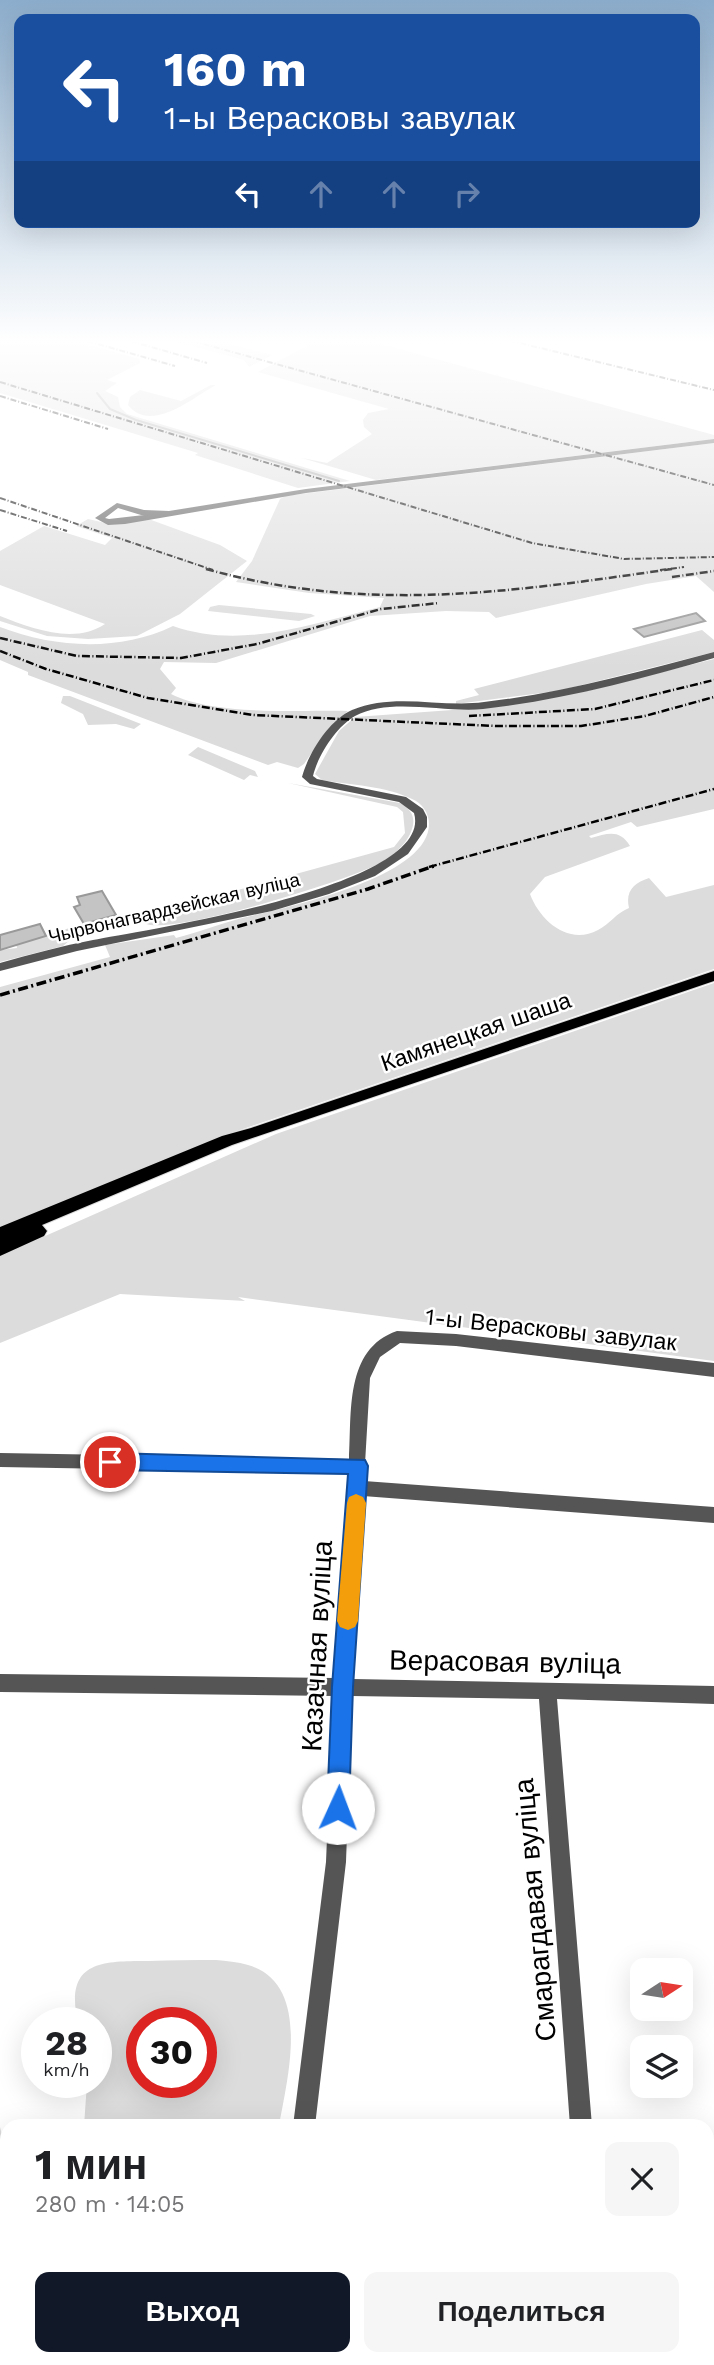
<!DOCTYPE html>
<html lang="ru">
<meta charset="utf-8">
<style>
body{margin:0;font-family:"Work Sans",sans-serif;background:#f6f6f6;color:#202124;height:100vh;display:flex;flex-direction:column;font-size:26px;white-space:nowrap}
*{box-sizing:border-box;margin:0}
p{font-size:23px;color:#757577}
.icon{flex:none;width:38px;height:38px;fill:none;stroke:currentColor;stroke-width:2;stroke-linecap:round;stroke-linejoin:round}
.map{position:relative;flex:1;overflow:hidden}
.drawer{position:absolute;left:0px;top:2119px;width:714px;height:247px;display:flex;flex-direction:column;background:#fff;border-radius:21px 21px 0 0;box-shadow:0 7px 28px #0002}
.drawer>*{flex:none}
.banner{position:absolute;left:14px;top:14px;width:686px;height:214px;border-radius:14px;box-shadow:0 7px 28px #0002;background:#1a4fa0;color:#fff;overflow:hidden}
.needle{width:46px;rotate:78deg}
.controls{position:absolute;left:630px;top:1958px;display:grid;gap:14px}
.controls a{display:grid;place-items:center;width:63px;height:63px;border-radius:14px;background:#fff;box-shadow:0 7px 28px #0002;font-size:35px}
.speed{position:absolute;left:21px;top:2007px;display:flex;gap:14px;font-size:35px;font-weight:700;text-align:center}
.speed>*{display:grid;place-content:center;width:91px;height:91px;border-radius:50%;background:#fff;box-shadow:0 7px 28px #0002;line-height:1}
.speed small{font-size:18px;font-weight:400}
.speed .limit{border:10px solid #d22;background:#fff;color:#111}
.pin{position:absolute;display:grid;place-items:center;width:60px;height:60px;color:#fff;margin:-30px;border:4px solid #fff;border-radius:50%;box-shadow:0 2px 7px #0007}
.me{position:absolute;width:77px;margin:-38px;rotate:2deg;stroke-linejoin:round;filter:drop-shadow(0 0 5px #0008)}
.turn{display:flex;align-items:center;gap:24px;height:147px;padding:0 35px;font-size:32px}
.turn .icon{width:91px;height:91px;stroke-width:2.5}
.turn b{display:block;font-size:49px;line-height:60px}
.lanes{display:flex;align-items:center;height:66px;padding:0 35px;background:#0003;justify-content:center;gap:35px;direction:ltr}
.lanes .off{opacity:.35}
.round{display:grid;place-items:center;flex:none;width:74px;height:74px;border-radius:14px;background:#f6f6f6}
.headline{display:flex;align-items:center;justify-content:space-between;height:119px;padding:0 35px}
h1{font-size:42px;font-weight:700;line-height:52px}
.primary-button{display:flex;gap:14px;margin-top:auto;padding:14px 35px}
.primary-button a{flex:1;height:80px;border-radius:14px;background:#111827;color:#fff;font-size:28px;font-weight:700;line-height:80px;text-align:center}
.primary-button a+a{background:#f6f6f6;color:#202124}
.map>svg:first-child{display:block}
.green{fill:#dcdcdc;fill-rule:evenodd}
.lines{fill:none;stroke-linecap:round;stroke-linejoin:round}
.stream{stroke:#a3a3a3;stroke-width:2}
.building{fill:#c4c4c4;stroke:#999;stroke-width:2}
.major-casing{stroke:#dbdbdb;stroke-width:2}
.minor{fill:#555;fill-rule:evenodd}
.major{fill:#000;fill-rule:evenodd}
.rail-far2{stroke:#000;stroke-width:2;stroke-dasharray:6 2 1 2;stroke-linecap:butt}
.rail-far1{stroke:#000;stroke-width:2.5;stroke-dasharray:8 2.5 1 2.5;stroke-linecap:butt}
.rail{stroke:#000;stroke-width:3.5;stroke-dasharray:10 3.5 2 3.5;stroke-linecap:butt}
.route{fill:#1a73e8;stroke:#114b97;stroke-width:2}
.slow{fill:#f59e0b}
.labels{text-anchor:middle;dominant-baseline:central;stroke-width:5;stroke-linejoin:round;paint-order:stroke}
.far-street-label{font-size:19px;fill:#000;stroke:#fff}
.street-label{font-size:23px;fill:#000;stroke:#fff}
.near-street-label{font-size:28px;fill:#000;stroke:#fff}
</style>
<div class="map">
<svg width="714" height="2365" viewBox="0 0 714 2365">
<rect width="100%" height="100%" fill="#fff"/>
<path class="green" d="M0,338H66L139,359L140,363L107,380L117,383L105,391L118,397L120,407L127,414L350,481L298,488L195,455L198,453L0,393Z
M163,338H207L272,355L249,367L244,360Z
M318,338H359L714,435V439L376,480L302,458L327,463L372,434L364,427L363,420L368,413L389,409L258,372L303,348L307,349L306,345Z
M211,385H216C192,398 151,434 128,405L130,397L140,390L181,401Z
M714,443V592L696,576L646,584L496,618L489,612L446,611L370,616L216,663L164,662L160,669L176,688L171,694C215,716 299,710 348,711L329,728L304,764L298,768L277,762L268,765L28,675V672L0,660V627C55,648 119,652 173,626C241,650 312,624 380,607L384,598L309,593L236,582L252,561L280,499L285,496Z
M143,517L220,545L247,561L180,614L137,636L88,639L47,636L0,621V616C31,628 74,645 105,624L0,585V551L44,526L105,545L112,538L76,526L88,519L110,524Z
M219,605L311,614L315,616L299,621L208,611L210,607Z
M702,630L714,640V652L558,691L456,704V701L479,695L474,689Z
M714,659V809L637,827L631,822L589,836L591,838C608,833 620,829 630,846L545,877L530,894C540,921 569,946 598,930C610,924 616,913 629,908C625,891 634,883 649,878L666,897L714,885V969L237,1131L0,1228V987L110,957L105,945L174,935L176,938C199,932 214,926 235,920C277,909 429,880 429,824C429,813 422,803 412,799C386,786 350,785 322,780L315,774L339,731L355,717L494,707L586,691Z
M63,696H70L141,724L134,729L116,724L88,725L83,714L61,703Z
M198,747L255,771L258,777L250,775L244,780L188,755Z
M288,783L400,803C411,809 416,817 412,829C408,843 392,857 380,863C348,881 175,934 146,924V918L154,913L394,847L405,833L403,812L397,807Z
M73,927L76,935L63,946L0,962V950L17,948L16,944Z
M714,983V1361L238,1297L245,1301L120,1294L0,1343V1256L276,1134Z
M216,1960C226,1961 238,1962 248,1965C313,1984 287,2079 279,2126H84L87,2083L96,2082V2023H78C64,1961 101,1961 149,1961C171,1960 194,1960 216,1960ZM142,2023H201V2082H142Z
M0,2127L7,2155V2359H244L243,2365H0Z"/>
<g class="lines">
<path class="stream" d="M97,393L110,409L136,420L339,481"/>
</g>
<path class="building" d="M696,613L705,621L644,637L634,629Z
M102,891L116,915L84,924L74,907L80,905L77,897Z
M40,924L46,936L0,950V935Z"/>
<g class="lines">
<defs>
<path id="major" d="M714,971V981L232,1145L42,1225L47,1231L44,1236L0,1256V1227L222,1136L251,1128Z"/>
</defs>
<use href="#major" class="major-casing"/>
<path class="minor" d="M714,439V443L306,493L125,524L108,525L95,518L117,503L144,510L169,511L306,489ZM118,508L141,515H144L109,519L105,518Z
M714,652V658C638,680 562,700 483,709C444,713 390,697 355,716C336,727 318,755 313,776L317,779L406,797L423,809L427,817V827L408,854L375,876L329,894L272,911L77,951L0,971V963C31,954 62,946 93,940C143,930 436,887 414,813L399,802L310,784L302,777C308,754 329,720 352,710C394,692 441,708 484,702C563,693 638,672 714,652Z
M397,1331L456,1334L714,1363V1377L456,1346L400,1343L380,1357L370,1378L364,1481L714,1507V1523L363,1496L353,1679L714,1686V1704L557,1699L592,2126H570L539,1699L352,1696L346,1862L315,2126H293L326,1862L333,1696L0,1692V1674L334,1678L348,1473L0,1467V1453L349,1459C352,1414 344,1349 397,1331Z
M252,2359H276L275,2365H251Z
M572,2359H596V2365H572Z"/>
<use href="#major" class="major"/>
<path class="rail-far2" d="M77,338L175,366
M120,338L207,363
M182,338L714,485
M499,338L714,390
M703,338L714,341
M0,382L532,543L624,559L714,557
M0,396L108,429
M0,498L213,570
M0,510L67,531
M660,570L684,567"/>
<path class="rail-far1" d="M206,569C368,614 510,592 672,569
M672,577L714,571
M0,638L77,656L181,658L257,644L381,609L439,603
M0,651L46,669L148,698L253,715L496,726H581L645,716L714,697
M469,716L595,709L714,680
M429,867L714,789"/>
<path class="rail" d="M0,995L368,889L434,866"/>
</g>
<linearGradient id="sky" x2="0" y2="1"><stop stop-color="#8cadcc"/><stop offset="0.51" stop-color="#fff"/><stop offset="1" stop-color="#fff" stop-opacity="0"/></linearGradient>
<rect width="714" height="669" fill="url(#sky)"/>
<path class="route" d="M110,1453L365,1460L368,1466L353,1687L349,1808L346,1816L338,1819L331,1816L327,1808L332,1687L348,1474L110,1470L104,1467L101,1462L104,1456Z"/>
<path class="slow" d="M356,1494L363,1497L366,1503L358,1621L355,1627L348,1630L340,1627L337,1621L347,1503L349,1497Z"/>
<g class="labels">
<g class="far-street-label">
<text transform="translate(174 908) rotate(-13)">Чырвонагвардзейская вуліца</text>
</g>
<g class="street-label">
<text transform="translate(476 1032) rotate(-19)">Камянецкая шаша</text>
<text transform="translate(551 1330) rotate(6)">1-ы Верасковы завулак</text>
</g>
<g class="near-street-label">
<text transform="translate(317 1646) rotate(-87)">Казачная вуліца</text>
<text transform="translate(505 1662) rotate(1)">Верасовая вуліца</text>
<text transform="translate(535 1910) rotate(-95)">Смарагдавая вуліца</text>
</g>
</g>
</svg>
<div class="controls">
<a><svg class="needle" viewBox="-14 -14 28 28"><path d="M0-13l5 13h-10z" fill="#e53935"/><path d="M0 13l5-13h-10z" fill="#757577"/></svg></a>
<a><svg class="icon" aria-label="layers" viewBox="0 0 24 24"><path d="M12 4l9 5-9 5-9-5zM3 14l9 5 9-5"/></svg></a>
</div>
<div class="speed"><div>28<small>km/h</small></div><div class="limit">30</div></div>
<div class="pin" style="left:110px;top:1462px;background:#d93025"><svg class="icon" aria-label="arrive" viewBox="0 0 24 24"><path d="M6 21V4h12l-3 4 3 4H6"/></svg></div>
<svg class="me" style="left:338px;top:1808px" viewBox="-20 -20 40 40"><circle r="19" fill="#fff"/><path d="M0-13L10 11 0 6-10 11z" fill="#1a73e8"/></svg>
<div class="banner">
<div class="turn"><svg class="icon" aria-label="left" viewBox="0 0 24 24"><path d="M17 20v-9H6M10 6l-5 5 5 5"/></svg><div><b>160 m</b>1-ы Верасковы завулак</div></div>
<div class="lanes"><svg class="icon" aria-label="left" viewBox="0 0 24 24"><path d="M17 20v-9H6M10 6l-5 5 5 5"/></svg><svg class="icon off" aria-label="ahead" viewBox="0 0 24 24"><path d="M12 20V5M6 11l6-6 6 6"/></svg><svg class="icon off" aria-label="ahead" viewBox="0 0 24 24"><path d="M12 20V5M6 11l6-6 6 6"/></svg><svg class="icon off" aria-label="right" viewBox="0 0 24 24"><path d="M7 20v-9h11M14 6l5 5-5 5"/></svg></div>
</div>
<section class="drawer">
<div class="headline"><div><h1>1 мин</h1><p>280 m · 14:05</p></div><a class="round"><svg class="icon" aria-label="close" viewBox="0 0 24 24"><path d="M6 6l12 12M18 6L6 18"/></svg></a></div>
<div class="primary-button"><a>Выход</a><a>Поделиться</a></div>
</section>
</div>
